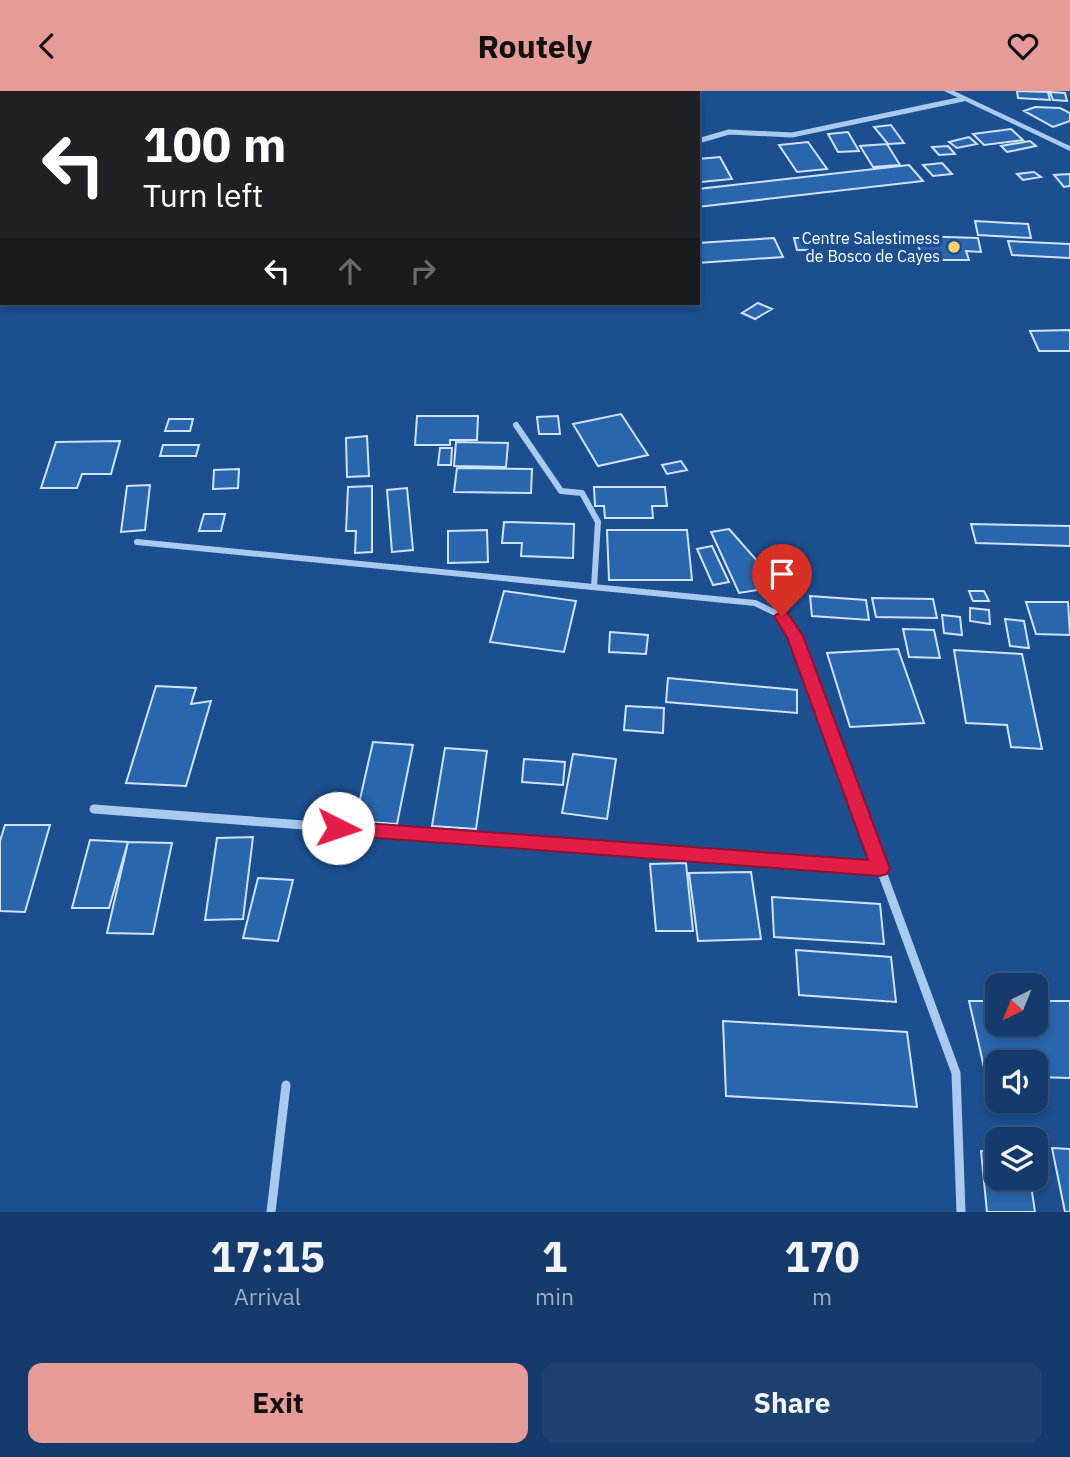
<!DOCTYPE html>
<style>
body{margin:0;font-family:"IBM Plex Sans",sans-serif;background:#1d4271;color:#f1f3f6;height:100vh;display:flex;flex-direction:column;font-size:26px;white-space:nowrap}
*{box-sizing:border-box;margin:0}
p{font-size:23px;color:#9dadc1}
.icon{flex:none;width:38px;height:38px;fill:none;stroke:currentColor;stroke-width:2;stroke-linecap:round;stroke-linejoin:round}
.map{position:relative;height:1121px;overflow:hidden}
.panel{display:flex;flex-direction:column;background:#143b6b;flex:1}
.panel>*{flex:none}
.guide{position:absolute;left:0px;top:0px;width:700px;height:214px;box-shadow:0 4px 10px #0003,0 0 0 2px #33557e;background:#202124;color:#fff;overflow:hidden}
.needle{width:46px;rotate:223deg}
.controls{position:absolute;left:985px;top:882px;display:grid;gap:14px}
.controls a{display:grid;place-items:center;width:63px;height:63px;border-radius:14px;background:#143b6b;box-shadow:0 4px 10px #0003,0 0 0 2px #33557e;font-size:35px}
.pin{position:absolute;display:grid;place-items:center;width:60px;height:60px;color:#fff;margin:-72px -30px;border-radius:50% 50% 50% 0;rotate:-45deg;box-shadow:0 0 7px #0007}
.pin .icon{rotate:45deg}
.me{position:absolute;width:77px;margin:-38px;rotate:94deg;stroke-linejoin:round;filter:drop-shadow(0 0 5px #0008)}
.turn{display:flex;align-items:center;gap:24px;height:147px;padding:0 28px;font-size:32px}
.turn .icon{width:91px;height:91px;stroke-width:2.5}
.turn b{display:block;font-size:49px;line-height:60px}
.lanes{display:flex;align-items:center;height:66px;padding:0 28px;background:#0003;justify-content:center;gap:35px;direction:ltr}
.lanes .off{opacity:.35}
.eta{display:flex;justify-content:space-evenly;align-items:center;height:119px;text-align:center}
.eta b{font-size:42px;font-weight:700;line-height:49px}
.button{display:flex;gap:14px;margin-top:auto;padding:14px 28px}
.button a{flex:1;height:80px;border-radius:14px;background:#e69b98;color:#111;font-size:28px;font-weight:700;line-height:80px;text-align:center}
.button a+a{background:#1d4271;color:#f1f3f6}
header{display:flex;justify-content:space-between;align-items:center;height:91px;padding:0 28px;background:#e69b98;color:#111;font-size:32px;font-weight:700}
.map>svg:first-child{display:block}
.building{fill:#2a66ad;stroke:#cfe3fa;stroke-width:2}
.lines{fill:none;stroke-linecap:round;stroke-linejoin:round}
.minor-far2{stroke:#a9c9ee;stroke-width:5}
.minor-far1{stroke:#a9c9ee;stroke-width:6}
.minor{stroke:#a9c9ee;stroke-width:9}
.tertiary{fill:#a9c9ee;fill-rule:evenodd}
.route{fill:#e11d48;stroke:#92132f;stroke-width:2}
.poi-dot{fill:#ffd166;stroke:#1b4f8f;stroke-width:2.5}
.labels{text-anchor:middle;dominant-baseline:central;stroke-width:7;stroke-linejoin:round;paint-order:stroke}
.far-poi-label{font-size:16px;fill:#fff;stroke:#1b4f8f;text-anchor:end}
</style>
<header><svg class="icon" aria-label="back" viewBox="0 0 24 24"><path d="M15 5l-7 7 7 7"/></svg>Routely<svg class="icon" aria-label="heart" viewBox="0 0 24 24"><path d="M12 20l-8-8c-3-5 5-10 8-4 3-6 11-1 8 4z"/></svg></header>
<div class="map">
<svg width="1070" height="1121" viewBox="0 0 1070 1121">
<rect width="100%" height="100%" fill="#1b4f8f"/>
<path class="building" d="M1017,0L1048,1L1050,9L1018,7Z
M1050,1L1065,2L1067,10L1053,9Z
M1035,16L1060,17L1070,22V30L1053,36L1024,20Z
M891,34L904,52L888,53L874,36Z
M1011,38L1023,49L984,54L973,43Z
M848,41L859,60L838,61L828,43Z
M969,46L977,53L957,57L949,51Z
M1030,50L1036,55L1007,61L1001,55Z
M808,51L827,78L797,81L779,54Z
M887,53L900,74L873,76L860,55Z
M948,55L955,63L939,64L932,56Z
M720,66L732,88L701,91L698,86V68Z
M942,72L952,83L933,85L923,74Z
M909,74L923,90L698,116V98Z
M1034,81L1041,86L1023,89L1017,83Z
M1070,83V95L1064,96L1054,84Z
M975,130L1028,133L1031,147L978,144Z
M915,145L978,147L981,161L966,160L969,169H923Z
M774,147L783,166L698,172V152Z
M794,147H809L812,159H797Z
M1008,150L1070,153V167L1012,164Z
M758,212L772,218L755,228L742,222Z
M1070,239V260H1039L1030,240Z
M621,323L648,364L598,375L573,333Z
M417,325H478L477,349H450V354H415Z
M558,325L560,343H539L537,326Z
M169,328H193L190,340H165Z
M367,345L369,385L347,386L346,347Z
M120,350L111,383H82L77,397H41L56,351Z
M456,351L508,352L506,376L454,375Z
M163,354H199L196,365H160Z
M440,357H452L451,374H438Z
M681,370L687,379L667,383L662,374Z
M457,377L532,378L531,402L454,401Z
M239,378L238,397L213,398L214,379Z
M150,394L145,439L121,441L127,395Z
M372,395V461L355,462L356,440H346L348,396Z
M594,396H665L667,415H652L653,427H605L604,415H595Z
M407,397L413,459L392,461L387,399Z
M204,423H225L221,440H199Z
M504,431L574,433L573,467L521,465L522,452H502Z
M971,433L1070,435V455L976,452Z
M729,438L760,473L771,497L739,502L711,441Z
M487,439L488,471L448,472V440Z
M607,439H687L692,489H609Z
M712,455L729,491L713,494L697,458Z
M504,500L576,510L564,561L490,551Z
M969,500H984L989,510H973Z
M810,505L866,509L869,529L812,525Z
M872,507L933,508L937,527L876,526Z
M1026,511H1068L1070,544L1036,543Z
M970,517L989,519L990,533L970,530Z
M942,524L960,526L962,544L944,542Z
M1005,528L1024,530L1029,557L1010,555Z
M903,538L934,539L940,567L909,566Z
M610,541L648,544L646,563L609,561Z
M898,558L924,632L850,636L827,562Z
M954,559L1022,563L1042,658L1011,656L1007,634L966,632Z
M668,587L797,599V622L666,611Z
M156,595L196,597L191,613L211,610L186,695L126,692Z
M626,615L664,617L663,642L624,639Z
M373,651L413,654L397,733L355,730Z
M445,657L487,660L476,738L432,735Z
M573,663L616,668L607,728L562,722Z
M524,668L565,671L563,694L522,691Z
M5,734H50L25,821L0,820V750Z
M253,746L243,828L205,829L217,747Z
M90,749L128,751L109,817H72Z
M128,751L172,752L153,843L107,842Z
M686,772L693,840H656L650,773Z
M751,781L761,848L698,850L689,782Z
M258,787L293,789L278,850L243,847Z
M772,806L880,813L884,853L774,846Z
M796,859L891,866L896,911L799,904Z
M969,910H998V933H1036V910H1070V987L1036,986V971H998V986L986,985Z
M723,930L907,941L917,1016L726,1005Z
M1052,1057L1070,1058V1121H1065Z
M981,1060L998,1062V1087H1030L1035,1121H987Z"/>
<g class="lines">
<path class="minor-far2" d="M698,50L729,41L792,44L963,8"/>
<path class="minor-far1" d="M516,334L561,400L582,402L598,431L594,496
M137,451L755,512L782,525L795,545L833,649"/>
<path class="minor" d="M833,648L956,982L961,1121
M94,718L880,778
M271,1121L286,994"/>
<path class="tertiary" d="M944,0H954L1070,55V60Z"/>
</g>
<path class="route" d="M782,520L787,521L803,545L890,778L887,783L880,785L338,744L332,742L329,737L332,732L338,730L868,769L787,546L774,525Z"/>
<circle class="poi-dot" cx="954" cy="156" r="7"/>
<g class="labels">
<g class="far-poi-label">
<text x="940" y="147">Centre Salestimess<tspan x="940" dy="18">de Bosco de Cayes</tspan></text>
</g>
</g>
</svg>
<div class="controls">
<a><svg class="needle" viewBox="-14 -14 28 28"><path d="M0-13l5 13h-10z" fill="#e53935"/><path d="M0 13l5-13h-10z" fill="#9dadc1"/></svg></a>
<a><svg class="icon" aria-label="sound" viewBox="0 0 24 24"><path d="M4 9h4l5-4v14l-5-4H4zM17 9q2 3 0 6"/></svg></a>
<a><svg class="icon" aria-label="layers" viewBox="0 0 24 24"><path d="M12 4l9 5-9 5-9-5zM3 14l9 5 9-5"/></svg></a>
</div>
<div class="pin" style="left:782px;top:525px;background:#d93025"><svg class="icon" aria-label="arrive" viewBox="0 0 24 24"><path d="M6 21V4h12l-3 4 3 4H6"/></svg></div>
<svg class="me" style="left:338px;top:737px" viewBox="-20 -20 40 40"><circle r="19" fill="#fff"/><path d="M0-13L10 11 0 6-10 11z" fill="#e11d48"/></svg>
<div class="guide">
<div class="turn"><svg class="icon" aria-label="left" viewBox="0 0 24 24"><path d="M17 20v-9H6M10 6l-5 5 5 5"/></svg><div><b>100 m</b>Turn left</div></div>
<div class="lanes"><svg class="icon" aria-label="left" viewBox="0 0 24 24"><path d="M17 20v-9H6M10 6l-5 5 5 5"/></svg><svg class="icon off" aria-label="ahead" viewBox="0 0 24 24"><path d="M12 20V5M6 11l6-6 6 6"/></svg><svg class="icon off" aria-label="right" viewBox="0 0 24 24"><path d="M7 20v-9h11M14 6l5 5-5 5"/></svg></div>
</div>
</div>
<section class="panel">
<div class="eta">
<div><b>17:15</b><p>Arrival</p></div>
<div><b>1</b><p>min</p></div>
<div><b>170</b><p>m</p></div>
</div>
<div class="button"><a>Exit</a><a>Share</a></div>
</section>
